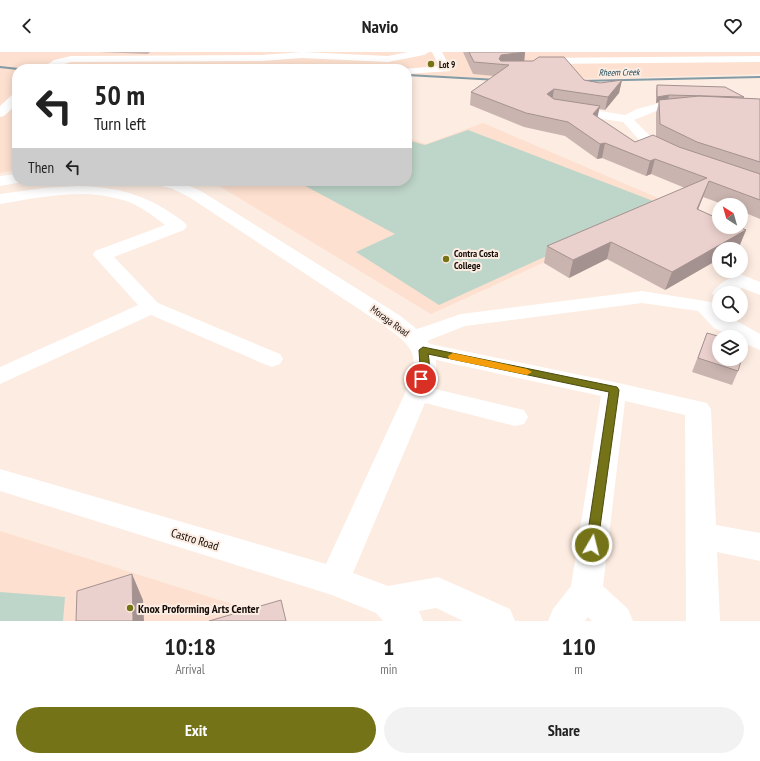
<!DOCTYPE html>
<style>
body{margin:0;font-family:"PT Sans Narrow",sans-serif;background:#f2f2f2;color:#222;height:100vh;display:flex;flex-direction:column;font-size:15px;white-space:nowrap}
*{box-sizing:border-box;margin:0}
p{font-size:13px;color:#767676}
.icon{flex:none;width:22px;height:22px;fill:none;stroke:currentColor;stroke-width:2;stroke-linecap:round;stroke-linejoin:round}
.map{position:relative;height:569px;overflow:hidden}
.drawer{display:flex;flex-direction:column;background:#fff;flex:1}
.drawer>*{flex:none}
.top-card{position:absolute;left:12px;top:12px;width:400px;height:122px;border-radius:16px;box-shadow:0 2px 10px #0003;background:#fff;color:#222;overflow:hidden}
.needle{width:26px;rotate:323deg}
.tools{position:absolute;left:712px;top:146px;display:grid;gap:8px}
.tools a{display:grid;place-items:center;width:36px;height:36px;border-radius:50%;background:#fff;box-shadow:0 2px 10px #0003;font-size:20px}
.pin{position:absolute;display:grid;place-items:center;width:34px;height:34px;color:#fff;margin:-17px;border:2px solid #fff;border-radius:50%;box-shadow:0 1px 4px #0007}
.me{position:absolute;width:44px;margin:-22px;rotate:8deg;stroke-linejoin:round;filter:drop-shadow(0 0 3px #0008)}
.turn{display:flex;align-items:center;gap:14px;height:84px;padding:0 16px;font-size:18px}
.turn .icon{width:52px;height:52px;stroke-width:2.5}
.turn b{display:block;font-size:28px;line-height:34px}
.then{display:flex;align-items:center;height:38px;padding:0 16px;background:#0003;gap:8px;font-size:15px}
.eta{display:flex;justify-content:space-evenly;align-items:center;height:68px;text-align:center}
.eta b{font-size:24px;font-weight:800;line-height:28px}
.action{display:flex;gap:8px;margin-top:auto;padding:8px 16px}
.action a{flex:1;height:46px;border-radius:24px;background:#747317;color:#fff;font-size:16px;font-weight:800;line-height:46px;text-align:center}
.action a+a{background:#f2f2f2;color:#222}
header{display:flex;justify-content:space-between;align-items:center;height:52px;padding:0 16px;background:#fff;font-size:18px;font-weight:800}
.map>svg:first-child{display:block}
.built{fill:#fde0cf}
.green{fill:#bed5c9}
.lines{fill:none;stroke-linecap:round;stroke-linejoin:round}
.stream{fill:#839ba5;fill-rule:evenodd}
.minor{fill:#fff;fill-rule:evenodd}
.wall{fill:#cab4b0}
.shaded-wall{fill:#a49290}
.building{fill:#ebd1cd;stroke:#a49290}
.route{fill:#747317;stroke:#4b4b0f}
.slow{fill:#f59e0b}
.poi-dot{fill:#747317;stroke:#fdece1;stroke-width:1.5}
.labels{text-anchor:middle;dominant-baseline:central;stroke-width:4;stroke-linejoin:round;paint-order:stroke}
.far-poi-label{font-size:9px;font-weight:bold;fill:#140d09;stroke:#fdece1;text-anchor:start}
.far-water-label{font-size:9px;font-style:italic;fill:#16485a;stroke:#fdece1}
.poi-label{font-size:10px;font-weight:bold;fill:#140d09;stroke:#fdece1;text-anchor:start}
.street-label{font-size:10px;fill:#140d09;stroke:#fdece1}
.near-street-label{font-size:12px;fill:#140d09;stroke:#fdece1}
.near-poi-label{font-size:12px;font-weight:bold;fill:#140d09;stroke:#fdece1;text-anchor:start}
</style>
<header><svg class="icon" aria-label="back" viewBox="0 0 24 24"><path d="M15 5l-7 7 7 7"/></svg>Navio<svg class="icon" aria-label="heart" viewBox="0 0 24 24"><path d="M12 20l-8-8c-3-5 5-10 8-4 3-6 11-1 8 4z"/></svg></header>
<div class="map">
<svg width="760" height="569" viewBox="0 0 760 569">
<rect width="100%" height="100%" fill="#fdece1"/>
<path class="built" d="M0,0H760V22L536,28L407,23V17H234L81,12V17H17V118L0,121Z
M483,71L672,152L431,262L211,129H407V85L426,92Z
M0,479L285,569H0Z"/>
<path class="green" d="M468,78L661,152L439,253L356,200L395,182L296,129H407V88L425,93Z
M0,540L65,545L63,569H0Z"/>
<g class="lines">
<path class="stream" d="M0,14L19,16L21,17L17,18L0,16Z
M238,14L295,16L297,17L238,16L162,17L164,16Z
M407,22L498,27L500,28L498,29L407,24Z
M760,24V26L580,30L578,29L580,28Z"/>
<path class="minor" d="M302,0L388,4L408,0H429L424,3L388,10L302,6L261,9L71,10C60,13 52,17 41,17L54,8L71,4L261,3Z
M432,0H442L451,17L450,19L407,22V17H403L439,14Z
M760,4V10L538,12L533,9L538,6Z
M17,41V52L4,64L0,65V54L13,42Z
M687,49L691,50L693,53L691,56L656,59L634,68L650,84L674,97L676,100L674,103L669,104L641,90L623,70L569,62L563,58L569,54L625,63L637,57L656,52Z
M17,122V129H23L22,130L0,134V124Z
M152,129H178L201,139L399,263L417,277L461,262L642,239L711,250L719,257V263H726L760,282V298L741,290V285H732L714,276L698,259L642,251L465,274L427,289L430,292L614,330L707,351L711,357L716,473L760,481V509L717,500L720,569H686L685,363L625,349L603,534L628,557L633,569H592L588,565L585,569H548L553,557L571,534L601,344L436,308V317L431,336L524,358L528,365L524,372L515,374L425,351L353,521L388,534L438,525L510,557L515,569H463L436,556L419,559L423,569H383L376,561L332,543L0,439V417L326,512L405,341C407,333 411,325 413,317C418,296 398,284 383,273L189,145L173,137L155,132Z
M78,134C122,135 149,144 184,170L187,174L184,178L114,205L158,251L280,302L283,307L280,312L272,315L264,312L151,263L0,332V315L138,253L93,203L95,199L165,173C152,163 139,153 123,148C85,136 38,145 0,152V142L45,136Z
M740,222L760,230V243L742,236L735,241H719V246L715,245L712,241C718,232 730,225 740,222Z"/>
</g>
<path class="wall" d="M98,0H150L148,2Z
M463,0H525L524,9L584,28L600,31L622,28L619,41L605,58L599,57L597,65L635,90L656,85V61L659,50L656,51V38L657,33L744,45V46L760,47V167L741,159V153H725L703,145L698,158L746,178L739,195L736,197H719V207L665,238L607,207L569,226L544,211L547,194L685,136L651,122L646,124L602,106L597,107L565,84L524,75L470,53L471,40L494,24L473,22Z
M707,281L738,319L732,333L692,320Z"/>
<path class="shaded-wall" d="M525,0L524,12H498L499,7L501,3Z
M622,28L619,41L605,58L608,45Z
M554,37L552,50L547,42Z
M669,43L668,48H659V50L656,51L657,45Z
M600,54L597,67L593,62Z
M605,91L602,106L597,107L600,92Z
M655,107L651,122L646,124L650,109Z
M709,129L703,145L691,174L697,157Z
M746,178L739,195L736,197H719V207L665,238L672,220Z
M611,190L607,207L569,226L573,208Z
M132,522L143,548L144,569H133Z"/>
<path class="building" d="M469,0H525L501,3L499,7L501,9H533L539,5H564L584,28L600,31L622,28L608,45L554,37L547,42L554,47L600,54L593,62L635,90L653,83L679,95L760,122V148L709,129L697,157L719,167V175H739L746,178L672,220L611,190L573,208L547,194L707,126L655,107L650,109L605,91L600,92L568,70L526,61L471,40L509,13L474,10Z
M657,33L725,35L744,45L669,43L657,45Z
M699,44L760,47V110L697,90L660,72L659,48Z
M707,281L721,285H719V307H741V291L746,293L738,319L698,306Z
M132,522L133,569H76L77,539Z
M281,548L286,569H209Z"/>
<path class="route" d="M423,295L617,335L619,338L597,497L592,499L588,497L586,493L609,340L428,302C430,310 431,327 421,330L416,327L420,314L419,298Z"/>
<path class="slow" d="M453,301L527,317L532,320L527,323L449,307L448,304Z"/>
<g class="poi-dot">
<circle cx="431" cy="12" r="4"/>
<circle cx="446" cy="207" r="4"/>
<circle cx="130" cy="556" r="4"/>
</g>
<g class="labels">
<g class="far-poi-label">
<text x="439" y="12">Lot 9</text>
</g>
<g class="far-water-label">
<text transform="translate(619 20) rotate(-1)">Rheem Creek</text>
</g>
<g class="poi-label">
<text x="454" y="201">Contra Costa<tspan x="454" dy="12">College</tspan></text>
</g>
<g class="street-label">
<text transform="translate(390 269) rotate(36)">Moraga Road</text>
</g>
<g class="near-street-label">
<text transform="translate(195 487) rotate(17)">Castro Road</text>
</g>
<g class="near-poi-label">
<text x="138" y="556">Knox Proforming Arts Center</text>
</g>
</g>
</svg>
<div class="tools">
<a><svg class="needle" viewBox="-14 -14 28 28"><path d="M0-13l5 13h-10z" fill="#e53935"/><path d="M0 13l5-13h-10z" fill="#767676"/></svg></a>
<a><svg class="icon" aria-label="sound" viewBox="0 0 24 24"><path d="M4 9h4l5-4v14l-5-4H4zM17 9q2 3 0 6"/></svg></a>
<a><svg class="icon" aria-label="search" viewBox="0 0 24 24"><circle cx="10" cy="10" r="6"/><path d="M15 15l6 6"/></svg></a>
<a><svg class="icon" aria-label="layers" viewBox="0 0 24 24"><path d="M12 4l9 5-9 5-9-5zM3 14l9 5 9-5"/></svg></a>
</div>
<div class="pin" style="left:421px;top:327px;background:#d93025"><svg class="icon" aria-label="arrive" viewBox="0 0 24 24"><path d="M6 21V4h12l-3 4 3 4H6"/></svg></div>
<svg class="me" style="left:592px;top:493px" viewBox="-20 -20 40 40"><circle r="17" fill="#747317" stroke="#fff" stroke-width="3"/><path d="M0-11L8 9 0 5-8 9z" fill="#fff"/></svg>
<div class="top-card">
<div class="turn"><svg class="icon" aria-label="left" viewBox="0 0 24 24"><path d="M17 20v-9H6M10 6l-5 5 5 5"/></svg><div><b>50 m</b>Turn left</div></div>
<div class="then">Then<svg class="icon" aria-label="left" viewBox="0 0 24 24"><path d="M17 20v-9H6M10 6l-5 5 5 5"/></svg></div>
</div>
</div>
<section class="drawer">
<div class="eta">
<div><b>10:18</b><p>Arrival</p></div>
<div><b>1</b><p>min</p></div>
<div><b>110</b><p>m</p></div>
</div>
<div class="action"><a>Exit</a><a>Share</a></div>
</section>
